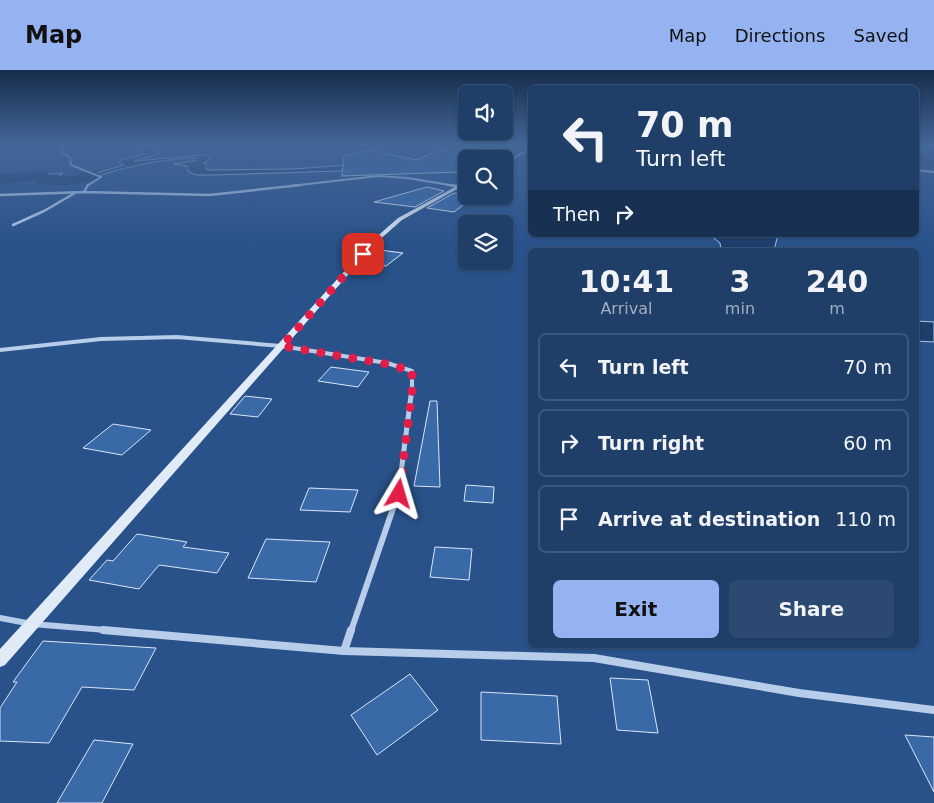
<!DOCTYPE html>
<style>
body{margin:0;font-family:"DejaVu Sans",sans-serif;background:#2c4971;color:#f1f3f6;height:100vh;display:flex;flex-direction:column;font-size:19px;white-space:nowrap}
*{box-sizing:border-box;margin:0}
p{font-size:16px;color:#a1aec0}
.icon{flex:none;width:28px;height:28px;fill:none;stroke:currentColor;stroke-width:2;stroke-linecap:round;stroke-linejoin:round}
.map{position:relative;flex:1;overflow:hidden}
.drawer{position:absolute;left:528px;top:178px;width:391px;height:400px;display:flex;flex-direction:column;background:#1f3e68;border-radius:8px;box-shadow:0 1px 4px #0004,0 0 0 1px #3c577c}
.drawer>*{flex:none}
.top-card{position:absolute;left:528px;top:15px;width:391px;height:152px;border-radius:8px;box-shadow:0 1px 4px #0004,0 0 0 1px #3c577c;background:#1f3e68;color:#f1f3f6;overflow:hidden}
.controls{position:absolute;left:458px;top:15px;display:grid;gap:10px}
.controls a{display:grid;place-items:center;width:55px;height:55px;border-radius:8px;background:#1f3e68;box-shadow:0 1px 4px #0004,0 0 0 1px #3c577c;font-size:25px}
.pin{position:absolute;display:grid;place-items:center;width:42px;height:42px;color:#fff;margin:-21px;border-radius:10px;box-shadow:0 2px 8px #0006}
.me{position:absolute;width:55px;margin:-28px;rotate:7deg;stroke-linejoin:round;filter:drop-shadow(0 0 4px #0008)}
.turn{display:flex;align-items:center;gap:18px;height:105px;padding:0 25px;font-size:22px}
.turn .icon{width:65px;height:65px;stroke-width:2.5}
.turn b{display:block;font-size:35px;line-height:42px}
.then{display:flex;align-items:center;height:48px;padding:0 25px;background:#0003;gap:10px;font-size:19px}
.eta{display:flex;justify-content:space-evenly;align-items:center;height:85px;text-align:center}
.eta b{font-size:30px;font-weight:600;line-height:35px}
.button{display:flex;gap:10px;margin-top:auto;padding:10px 25px}
.button a{flex:1;height:58px;border-radius:8px;background:#95b2f1;color:#111;font-size:20px;font-weight:600;line-height:58px;text-align:center}
.button a+a{background:#2c4971;color:#f1f3f6}
ul{padding:0;list-style:none}
li{display:flex;align-items:center;gap:15px;height:68px;margin:0 10px 8px;padding:0 15px;border:2px solid #3c577c;border-radius:8px}
li div{flex:1}
li b{display:block;font-size:19px}
li em{font-style:normal}
header{display:flex;align-items:center;gap:30px;box-sizing:border-box;height:70px;padding:0 25px;background:#95b2f1;color:#111}
header strong{font-size:24px}
nav{display:flex;gap:28px;margin-inline-start:auto;font-size:18px}
.map>svg:first-child{display:block}
.water{fill:#1d3e6b;stroke:#acc8e9}
.lines{fill:none;stroke-linecap:round;stroke-linejoin:round}
.river{fill:#1d3e6b;fill-rule:evenodd}
.building{fill:#3969a7;stroke:#dbe7f7}
.street-far5{stroke:#b7cde9;stroke-width:2}
.street-far4{stroke:#b7cde9;stroke-width:2.5}
.street-far3{stroke:#b7cde9;stroke-width:4}
.street-far2{stroke:#b7cde9;stroke-width:5}
.street-far1{stroke:#b7cde9;stroke-width:6}
.street{stroke:#b7cde9;stroke-width:8}
.secondary{fill:#e1ebf8;fill-rule:evenodd}
.route{stroke:#e11d48;stroke-width:9;stroke-dasharray:0 16.2}
</style>
<header>
<strong>Map</strong>
<nav><a>Map</a><a>Directions</a><a>Saved</a></nav>
</header>
<div class="map">
<svg width="934" height="733" viewBox="0 0 934 733">
<rect width="100%" height="100%" fill="#29528a"/>
<path class="water" d="M138,74L161,83L134,91L205,85L211,89L203,93H206V99L210,100L293,99L428,89L466,92V96L456,94L339,101L214,105H197L189,102L187,96L174,94L197,90L195,88C173,89 151,92 130,97C101,103 73,118 43,113L45,107L29,108L38,105L63,103L55,109L87,106L124,95L119,92L121,90L146,84L141,80H135L134,76Z
M710,165H778L774,180H721L720,173Z
M916,251L934,252V272L916,271Z"/>
<g class="lines">
<path class="river" d="M916,86L934,90V98L916,94Z
M42,101L47,102L50,106H71L93,101L98,103L101,106L98,109C78,114 57,118 37,113L34,110L0,114V104Z"/>
</g>
<path class="building" d="M452,75L508,81L496,86L508,88L504,90L466,89V109L459,111L458,102L342,106L344,86L371,80L416,90Z
M427,117L444,121L415,137L374,132Z
M454,123L474,127L454,142L427,138Z
M380,180L403,183L386,196L363,193Z
M331,297L369,302L358,317L318,311Z
M245,326L272,329L258,347L230,344Z
M430,331H437L440,417L414,416Z
M113,354L151,360L122,385L83,378Z
M466,415L494,417L493,433L464,431Z
M309,418L358,420L350,442L300,440Z
M137,464L187,472L183,477L229,483L217,503L159,495L139,519L89,510L107,490L113,491Z
M266,469L330,472L316,512L248,508Z
M435,477L472,479L469,510L430,507Z
M43,571L156,578L134,620L82,617L49,673L0,671V638L17,612H13Z
M410,604L438,640L377,685L351,645Z
M610,608L648,610L658,663L617,660Z
M481,622L557,626L561,674L481,670Z
M905,665L934,667V722Z
M94,670L133,674L102,733H57Z"/>
<g class="lines">
<path class="street-far5" d="M61,74L62,82L70,88L71,95L101,107
M919,74L934,77
M916,100L934,102
M87,116L101,107
M290,116L378,106L407,108L456,116"/>
<path class="street-far4" d="M88,115L84,122L209,125L301,115
M448,115L457,116
M0,125L84,122
M13,155L44,141L75,123"/>
<path class="street-far3" d="M0,280L101,269L177,267L281,276L387,293L412,301V319"/>
<path class="street-far2" d="M398,426L412,318"/>
<path class="street-far1" d="M0,548L32,554L118,561
M351,561L398,424"/>
<path class="street" d="M103,560L344,581L594,588L799,623L934,640
M344,581L351,560"/>
<path class="secondary" d="M530,78V80L504,94V92Z
M466,111V114L402,150L377,172L5,595L0,597V579L373,170L398,148Z"/>
</g>
<linearGradient id="sky" x2="0" y2="1"><stop stop-color="#172d4c"/><stop offset="0.42" stop-color="#436698"/><stop offset="1" stop-color="#436698" stop-opacity="0"/></linearGradient>
<rect width="934" height="177" fill="url(#sky)"/>
<g class="lines">
<path class="route" d="M363,184L282,276L387,294L412,301V323L399,424"/>
</g>
</svg>
<div class="controls">
<a><svg class="icon" aria-label="sound" viewBox="0 0 24 24"><path d="M4 9h4l5-4v14l-5-4H4zM17 9q2 3 0 6"/></svg></a>
<a><svg class="icon" aria-label="search" viewBox="0 0 24 24"><circle cx="10" cy="10" r="6"/><path d="M15 15l6 6"/></svg></a>
<a><svg class="icon" aria-label="layers" viewBox="0 0 24 24"><path d="M12 4l9 5-9 5-9-5zM3 14l9 5 9-5"/></svg></a>
</div>
<div class="pin" style="left:363px;top:184px;background:#d93025"><svg class="icon" aria-label="arrive" viewBox="0 0 24 24"><path d="M6 21V4h12l-3 4 3 4H6"/></svg></div>
<svg class="me" style="left:399px;top:424px" viewBox="-20 -20 40 40"><path d="M0-17L14 15 0 8-14 15z" fill="#e11d48" stroke="#fff" stroke-width="4"/></svg>
<div class="top-card">
<div class="turn"><svg class="icon" aria-label="left" viewBox="0 0 24 24"><path d="M17 20v-9H6M10 6l-5 5 5 5"/></svg><div><b>70 m</b>Turn left</div></div>
<div class="then">Then<svg class="icon" aria-label="right" viewBox="0 0 24 24"><path d="M7 20v-9h11M14 6l5 5-5 5"/></svg></div>
</div>
<section class="drawer">
<div class="eta">
<div><b>10:41</b><p>Arrival</p></div>
<div><b>3</b><p>min</p></div>
<div><b>240</b><p>m</p></div>
</div>
<ul>
<li><svg class="icon" aria-label="left" viewBox="0 0 24 24"><path d="M17 20v-9H6M10 6l-5 5 5 5"/></svg><div><b>Turn left</b></div><em>70 m</em></li>
<li><svg class="icon" aria-label="right" viewBox="0 0 24 24"><path d="M7 20v-9h11M14 6l5 5-5 5"/></svg><div><b>Turn right</b></div><em>60 m</em></li>
<li><svg class="icon" aria-label="arrive" viewBox="0 0 24 24"><path d="M6 21V4h12l-3 4 3 4H6"/></svg><div><b>Arrive at destination</b></div><em>110 m</em></li>
</ul>
<div class="button"><a>Exit</a><a>Share</a></div>
</section>
</div>
